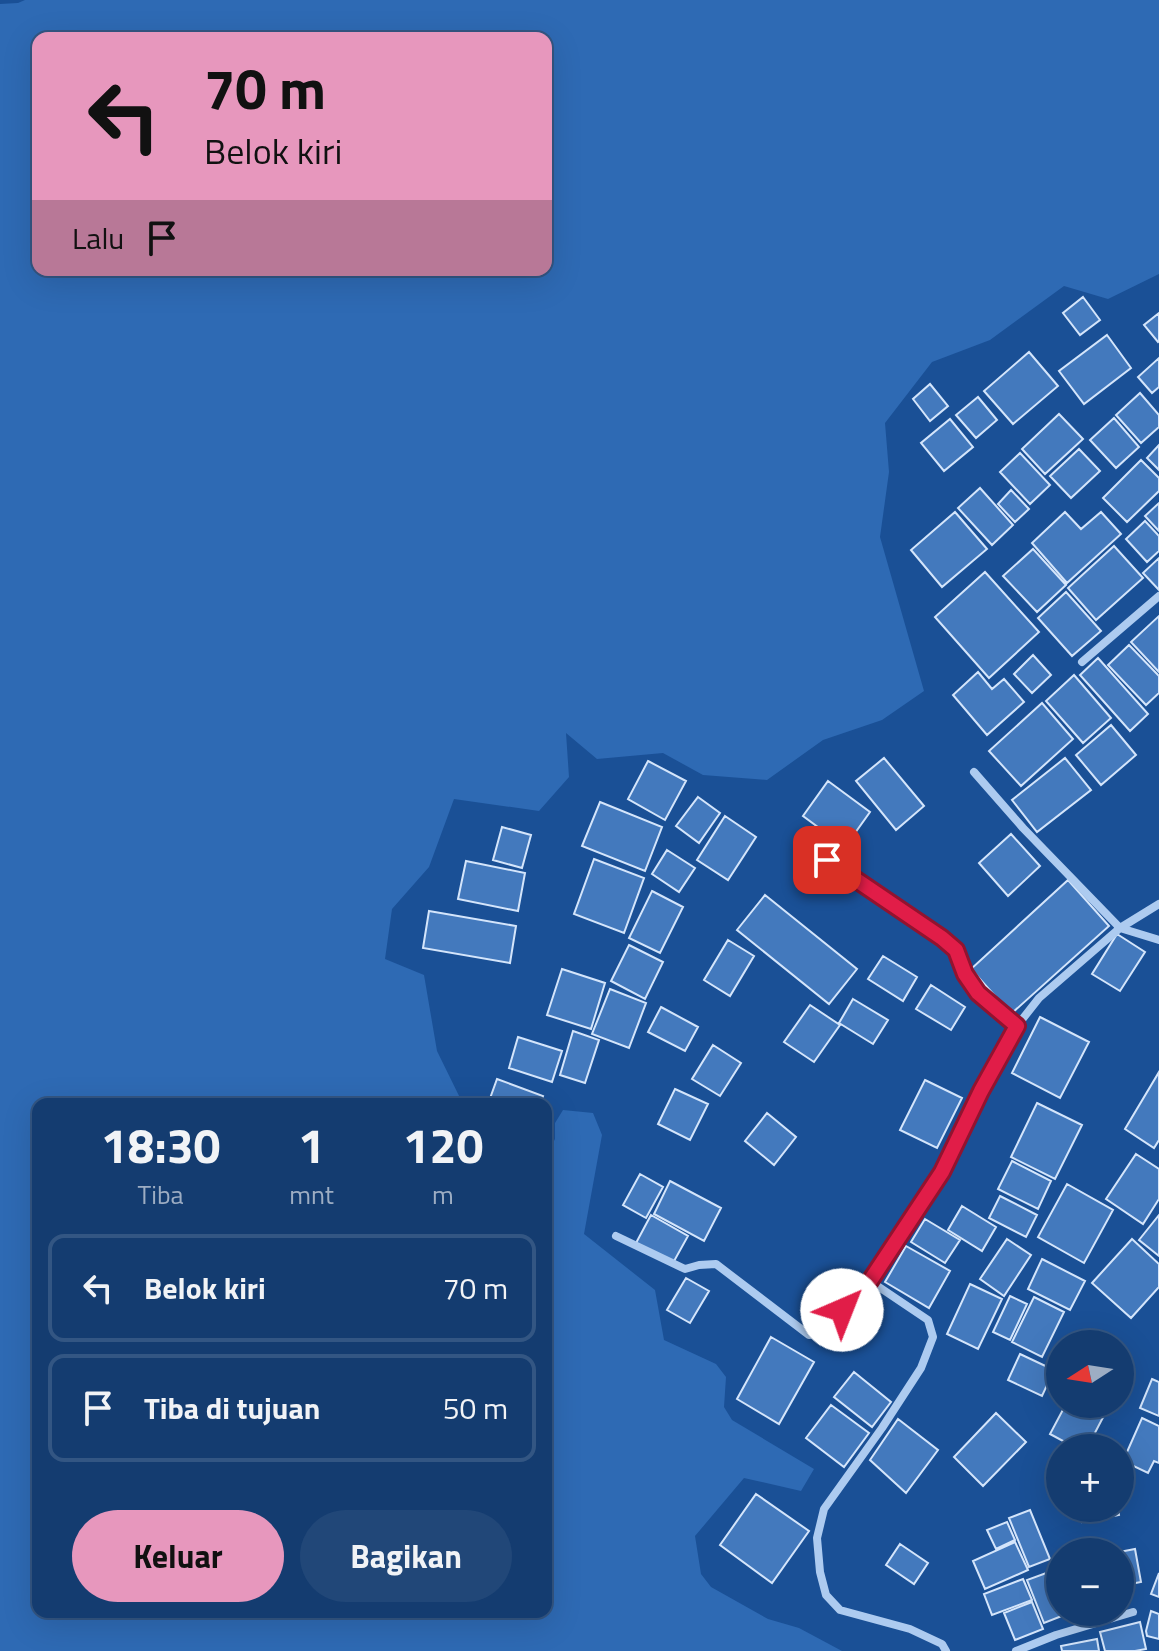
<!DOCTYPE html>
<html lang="id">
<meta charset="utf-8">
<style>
body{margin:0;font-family:"Titillium Web",sans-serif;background:#214778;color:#f1f3f6;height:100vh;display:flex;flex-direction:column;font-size:30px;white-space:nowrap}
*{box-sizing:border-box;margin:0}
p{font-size:26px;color:#9dadc3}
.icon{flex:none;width:44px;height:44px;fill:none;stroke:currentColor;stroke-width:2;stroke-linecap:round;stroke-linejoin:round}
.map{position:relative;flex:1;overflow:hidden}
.drawer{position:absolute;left:32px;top:1098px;width:520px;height:520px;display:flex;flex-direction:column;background:#143c70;border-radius:16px;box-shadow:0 8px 32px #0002,0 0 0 2px #335683}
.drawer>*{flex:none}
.top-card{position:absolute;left:32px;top:32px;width:520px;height:244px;border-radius:16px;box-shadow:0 8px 32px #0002,0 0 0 2px #335683;background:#e797bd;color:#111;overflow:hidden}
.needle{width:52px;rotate:258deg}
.buttons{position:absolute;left:1046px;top:1330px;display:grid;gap:16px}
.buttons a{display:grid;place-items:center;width:88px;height:88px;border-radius:50%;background:#143c70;box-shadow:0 8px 32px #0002,0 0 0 2px #335683;font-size:40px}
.pin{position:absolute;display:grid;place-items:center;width:68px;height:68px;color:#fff;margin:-34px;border-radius:16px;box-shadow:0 4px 12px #0006}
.me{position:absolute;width:88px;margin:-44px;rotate:44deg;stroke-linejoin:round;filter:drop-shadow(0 0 6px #0008)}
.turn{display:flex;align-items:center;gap:28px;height:168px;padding:0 40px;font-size:36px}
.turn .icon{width:104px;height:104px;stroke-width:2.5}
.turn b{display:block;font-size:56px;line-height:68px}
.then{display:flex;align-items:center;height:76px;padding:0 40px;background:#0003;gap:16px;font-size:30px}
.eta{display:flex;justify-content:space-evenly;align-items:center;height:136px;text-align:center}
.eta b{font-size:48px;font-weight:700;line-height:56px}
.primary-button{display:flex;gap:16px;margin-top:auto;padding:16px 40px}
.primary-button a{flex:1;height:92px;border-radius:48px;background:#e797bd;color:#111;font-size:32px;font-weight:700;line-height:92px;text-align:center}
.primary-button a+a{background:#214778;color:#f1f3f6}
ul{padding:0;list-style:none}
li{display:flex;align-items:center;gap:24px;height:108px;margin:0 16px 12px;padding:0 24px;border:4px solid #335683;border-radius:16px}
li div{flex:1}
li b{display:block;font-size:30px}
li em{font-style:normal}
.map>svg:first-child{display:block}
.green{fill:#2e6ab4;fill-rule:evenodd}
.building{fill:#4379bd;stroke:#d4e5fb;stroke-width:2}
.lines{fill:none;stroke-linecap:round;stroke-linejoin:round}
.minor{stroke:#adcbf0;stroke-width:8}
.route-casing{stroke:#92132f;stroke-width:20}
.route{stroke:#e11d48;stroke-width:14}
</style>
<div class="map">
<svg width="1159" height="1651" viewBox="0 0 1159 1651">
<rect width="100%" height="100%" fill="#1a5096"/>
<path class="green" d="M25,0H1159V274L1108,299L1064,286L990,340L932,362L885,423L889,472L880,537L924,691L882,720L823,740L767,780L703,775L663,753L597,759L566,733L569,777L539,811L454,799L429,867L392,909L385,959L424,975L437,1051L463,1104H38V1612H546V1153H548L555,1139V1123L563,1110L593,1113L602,1135L584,1234L655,1290L664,1340L716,1364L726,1377L724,1407L732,1420L814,1469L801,1491L744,1478L695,1536L701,1574L711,1587L768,1619L799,1628L842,1651H0V4L18,3ZM38,38H546V270H38Z"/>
<path class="building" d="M1083,297L1100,320L1080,335L1063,313Z
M1159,313V341L1158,342L1144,325Z
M1107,335L1131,368L1084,404L1059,371Z
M1029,352L1058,386L1013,424L984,391Z
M1159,358V387L1152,393L1138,377Z
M930,384L948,406L930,421L913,399Z
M1140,393L1159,415V427L1141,443L1116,415Z
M978,397L997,420L976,438L956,415Z
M1059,414L1083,439L1045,474L1022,449Z
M1114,418L1139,447L1116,468L1090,440Z
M950,419L973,447L944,471L921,443Z
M1159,445V470L1147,458Z
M1079,449L1100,471L1071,498L1050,476Z
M1020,453L1050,485L1030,504L1000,472Z
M1141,460L1159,478V491L1127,522L1103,498Z
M980,488L1013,525L992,545L958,508Z
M1011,490L1029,509L1015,522L998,504Z
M1159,503V531L1145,516Z
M955,512L987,549L942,587L911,550Z
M1065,512L1081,529L1101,512L1121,534L1067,583L1032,543Z
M1145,521L1159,536V551L1147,562L1126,539Z
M1114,546L1143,578L1096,620L1068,588Z
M1033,549L1066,585L1037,612L1003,576Z
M1159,558V590L1143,573Z
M985,572L1039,632L989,678L935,617Z
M1066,592L1101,631L1072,656L1038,618Z
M1159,616V672L1131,642Z
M1129,645L1159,676V693L1146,705L1108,665Z
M1033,655L1051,675L1032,693L1014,674Z
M1098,658L1148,714L1130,731L1080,675Z
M978,672L992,689L1004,679L1024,702L987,735L953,695Z
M1074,675L1111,718L1083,743L1046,701Z
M1042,703L1073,739L1021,786L989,751Z
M1111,725L1136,755L1101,785L1076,755Z
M884,758L924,806L896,830L856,781Z
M1065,758L1091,790L1037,832L1012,800Z
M648,761L686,781L665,820L628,799Z
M828,781L870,812L845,847L803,816Z
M698,797L720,813L699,843L676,826Z
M600,802L662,827L645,871L582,846Z
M725,816L756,837L728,880L697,860Z
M502,827L531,835L522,868L493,860Z
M1011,834L1040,866L1008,896L979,863Z
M667,850L695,868L679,892L652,874Z
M594,859L644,878L624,933L574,914Z
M466,861L525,873L518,911L458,899Z
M1068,880L1109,926L1011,1014L971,969Z
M652,891L683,907L660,953L629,938Z
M765,895L857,969L829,1004L737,930Z
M429,911L516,926L510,963L423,948Z
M1117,934L1145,952L1120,991L1092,974Z
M728,940L754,956L730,996L704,980Z
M629,945L663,962L645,999L611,981Z
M883,956L917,977L903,1001L868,979Z
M562,969L605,983L591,1029L547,1015Z
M931,985L965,1007L951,1030L916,1009Z
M610,989L646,1003L629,1048L592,1034Z
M853,999L888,1020L873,1044L839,1023Z
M810,1005L840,1025L814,1062L784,1042Z
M661,1007L698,1027L685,1051L648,1032Z
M1040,1017L1089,1042L1060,1098L1012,1073Z
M573,1031L599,1040L585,1083L560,1075Z
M518,1037L562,1051L552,1082L509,1068Z
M713,1045L741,1063L720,1096L692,1079Z
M1159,1072V1140L1154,1148L1125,1129Z
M497,1079L543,1096L540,1104H488Z
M925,1080L962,1098L937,1148L900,1130Z
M675,1089L708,1104L690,1140L658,1124Z
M1037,1103L1082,1125L1055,1179L1011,1157Z
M767,1113L796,1137L774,1165L745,1141Z
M1136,1154L1159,1169V1199L1143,1224L1106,1199Z
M1012,1161L1051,1181L1038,1209L998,1189Z
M640,1174L663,1187L646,1218L623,1205Z
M670,1181L721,1208L704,1241L654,1214Z
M1067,1184L1113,1210L1084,1263L1038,1237Z
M1000,1196L1037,1215L1026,1237L989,1218Z
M962,1206L996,1227L982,1251L948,1230Z
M651,1215L688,1236L673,1263L636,1243Z
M1159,1215V1256L1139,1240Z
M925,1219L960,1240L945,1263L911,1242Z
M1007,1239L1031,1255L1004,1296L980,1279Z
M1132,1239L1159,1264V1287L1131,1318L1092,1283Z
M906,1246L950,1271L929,1308L885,1282Z
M1042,1259L1085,1281L1070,1310L1028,1289Z
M686,1278L709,1291L690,1323L667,1310Z
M970,1284L1002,1299L978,1349L947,1334Z
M1010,1296L1027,1304L1010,1340L993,1332Z
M1034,1297L1064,1312L1042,1357L1012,1342Z
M771,1337L814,1362L779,1424L737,1399Z
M1020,1354L1054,1370L1042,1396L1008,1380Z
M854,1372L891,1402L872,1427L834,1397Z
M1152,1379L1159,1382V1416L1140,1408Z
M1066,1404H1110L1087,1448H1076L1050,1434Z
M831,1405L869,1433L844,1467L806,1438Z
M996,1413L1026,1442L983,1486L954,1457Z
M1142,1418L1159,1426V1463L1154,1461L1148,1473L1123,1461Z
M898,1419L938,1450L906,1493L870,1460Z
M756,1494L809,1531L772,1583L720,1545Z
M1080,1508H1118L1119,1515L1082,1522Z
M1030,1510L1050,1559L1029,1567L1009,1518Z
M1007,1522L1015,1540L996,1549L987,1530Z
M1015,1542L1028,1570L985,1589L973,1561Z
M900,1544L928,1563L914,1584L886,1565Z
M1135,1549L1141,1582L1120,1586L1119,1552Z
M1060,1568V1612H1072L1044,1623L1027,1580Z
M1159,1573V1597L1151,1594Z
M1023,1579L1032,1600L992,1615L984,1594Z
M1032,1602L1043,1629L1015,1640L1004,1613Z
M1151,1611L1159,1614V1639L1147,1636L1146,1631Z
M1140,1622L1146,1649L1135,1651H1105L1100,1632Z
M1097,1639L1099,1651H1062L1061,1646Z"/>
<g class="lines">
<path class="minor" d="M1082,662L1159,596
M974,772L1023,828L1120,928L1159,940
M827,860L942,938L956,950L965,974L978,993L1017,1026
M616,1236L685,1269L699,1265L716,1264L809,1335L824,1333L834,1325L842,1310L870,1281L896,1243L942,1172L981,1091L1017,1026L1039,998L1120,928L1159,904
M870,1281L928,1320L933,1337L921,1368L882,1428L824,1509L817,1538L820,1572L826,1595L840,1610L910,1629L942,1644L946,1651
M1016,1651L1056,1635L1133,1612"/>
</g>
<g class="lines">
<defs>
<path id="route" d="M827,860L942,938L956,950L965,974L978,993L1017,1026L981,1091L942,1172L870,1281L842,1310"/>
</defs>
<use href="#route" class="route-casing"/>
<use href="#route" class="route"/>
</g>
</svg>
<div class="buttons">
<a><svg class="needle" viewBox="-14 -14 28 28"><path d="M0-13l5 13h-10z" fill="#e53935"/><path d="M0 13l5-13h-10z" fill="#9dadc3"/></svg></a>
<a>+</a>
<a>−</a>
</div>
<div class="pin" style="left:827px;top:860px;background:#d93025"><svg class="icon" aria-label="arrive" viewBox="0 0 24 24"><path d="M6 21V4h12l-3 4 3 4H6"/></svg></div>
<svg class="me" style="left:842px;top:1310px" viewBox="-20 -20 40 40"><circle r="19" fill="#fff"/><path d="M0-13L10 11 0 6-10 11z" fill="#e11d48"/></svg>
<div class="top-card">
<div class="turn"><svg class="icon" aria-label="left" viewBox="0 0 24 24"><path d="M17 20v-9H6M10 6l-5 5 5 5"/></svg><div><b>70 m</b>Belok kiri</div></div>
<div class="then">Lalu<svg class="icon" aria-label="arrive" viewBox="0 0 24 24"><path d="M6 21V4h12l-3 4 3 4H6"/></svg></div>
</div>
<section class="drawer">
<div class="eta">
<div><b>18:30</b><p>Tiba</p></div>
<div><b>1</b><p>mnt</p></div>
<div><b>120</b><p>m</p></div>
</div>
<ul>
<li><svg class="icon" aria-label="left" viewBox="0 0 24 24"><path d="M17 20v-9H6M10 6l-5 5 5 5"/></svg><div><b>Belok kiri</b></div><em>70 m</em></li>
<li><svg class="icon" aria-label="arrive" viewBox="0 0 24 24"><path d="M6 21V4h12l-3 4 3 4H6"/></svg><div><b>Tiba di tujuan</b></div><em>50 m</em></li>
</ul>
<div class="primary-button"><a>Keluar</a><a>Bagikan</a></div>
</section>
</div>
